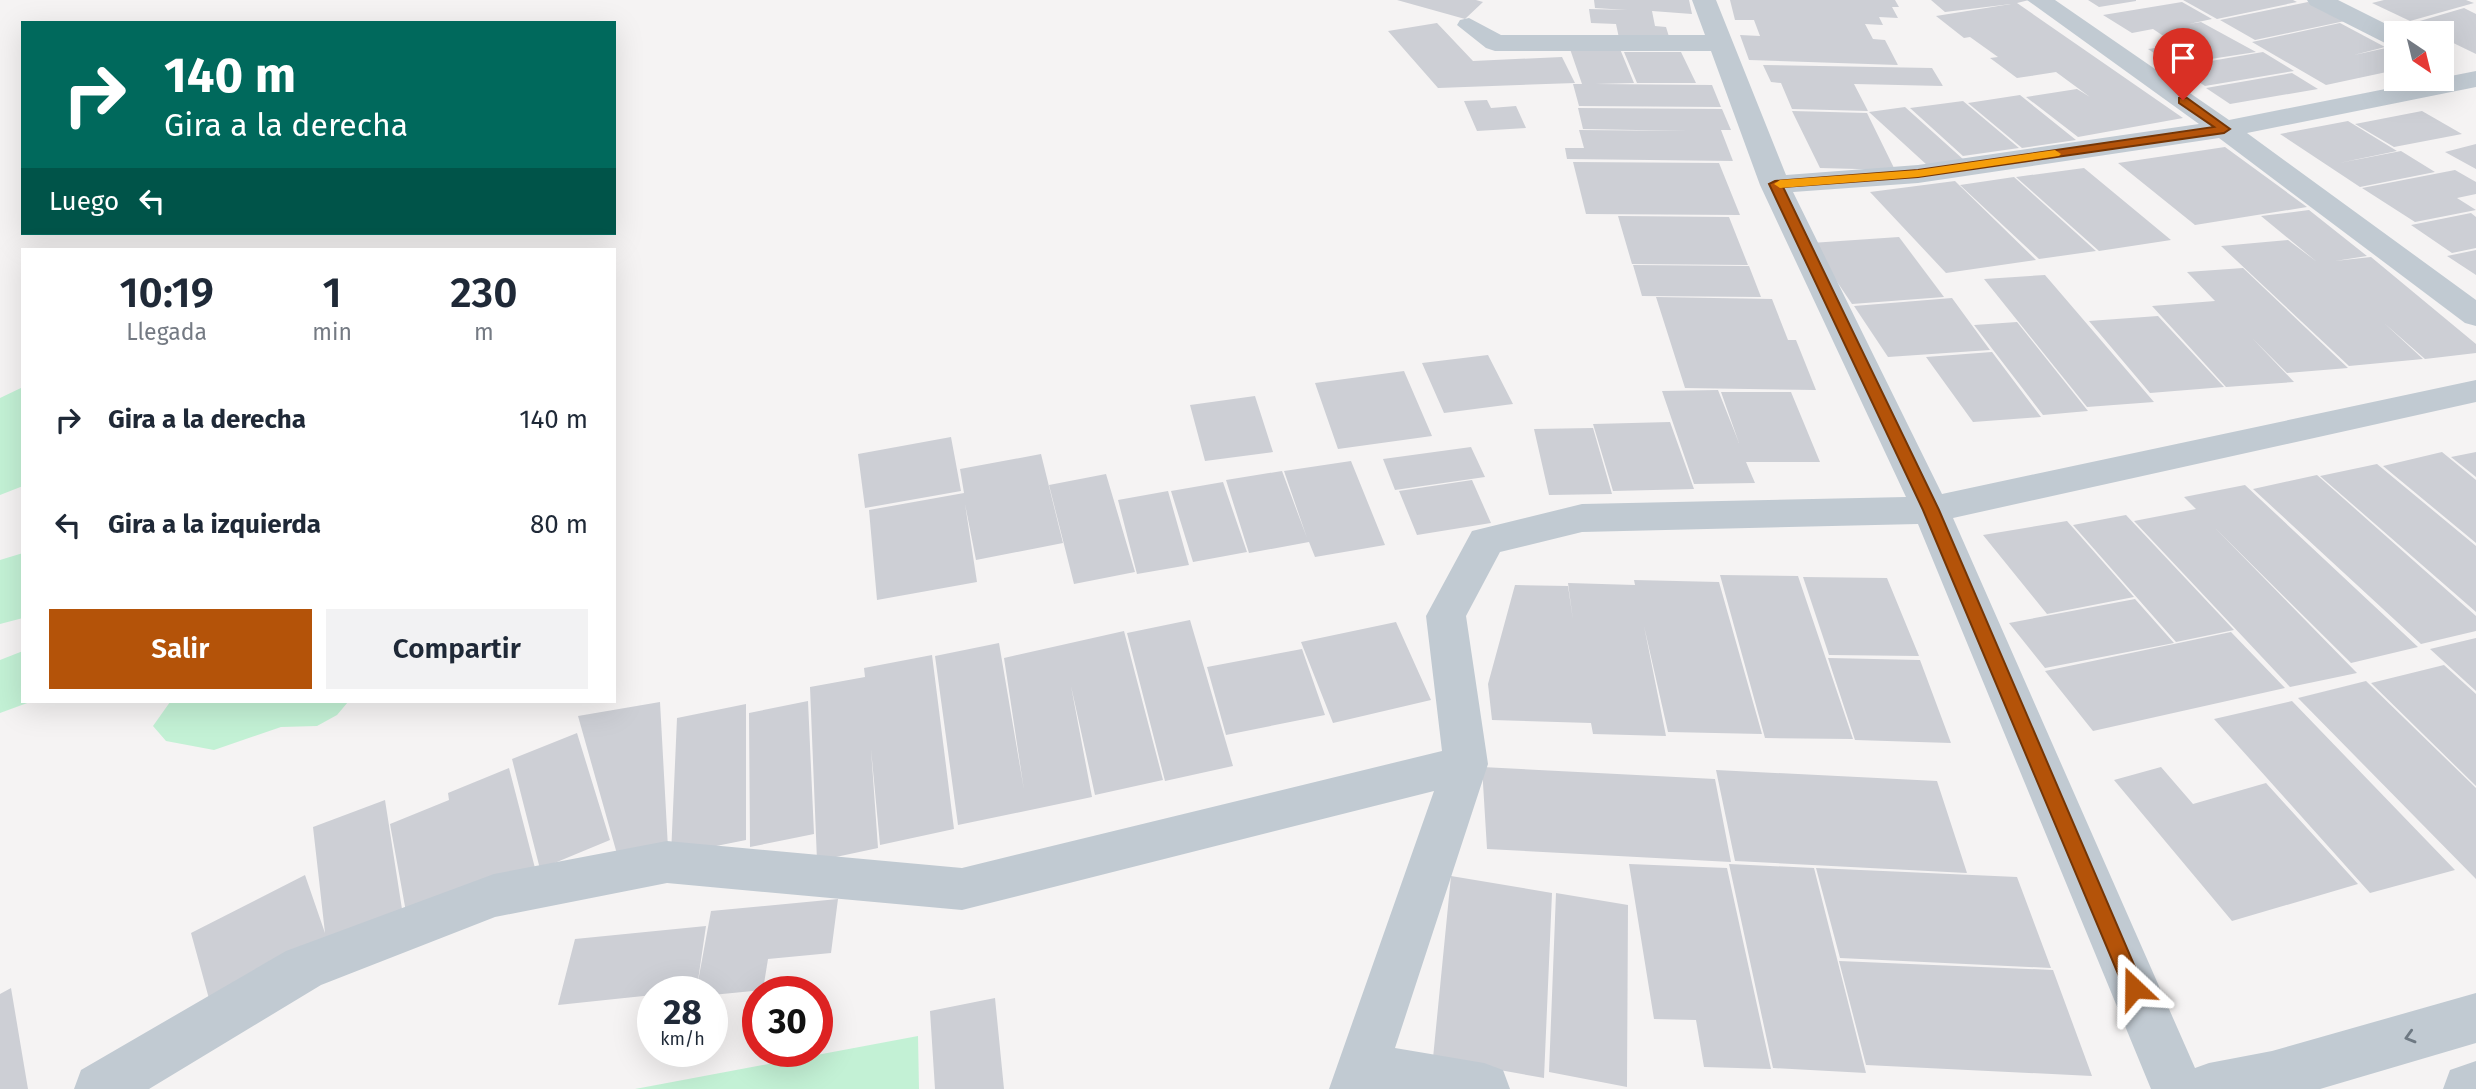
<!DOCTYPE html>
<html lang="es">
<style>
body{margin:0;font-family:"Fira Sans",sans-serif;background:#f2f2f3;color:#1f2937;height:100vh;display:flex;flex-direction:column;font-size:26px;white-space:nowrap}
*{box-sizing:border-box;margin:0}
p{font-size:23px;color:#747a83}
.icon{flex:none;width:38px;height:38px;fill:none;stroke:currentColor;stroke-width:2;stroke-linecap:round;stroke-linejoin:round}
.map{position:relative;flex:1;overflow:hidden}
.sheet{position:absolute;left:21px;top:248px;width:595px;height:455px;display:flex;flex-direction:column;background:#fff;border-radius:0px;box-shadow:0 7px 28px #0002}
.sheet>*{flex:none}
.banner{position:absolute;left:21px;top:21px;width:595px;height:214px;border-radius:0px;box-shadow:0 7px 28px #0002;background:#00695c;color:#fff;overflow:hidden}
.needle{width:46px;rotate:145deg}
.fabs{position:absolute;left:2384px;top:21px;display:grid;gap:14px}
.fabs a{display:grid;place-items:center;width:70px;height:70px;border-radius:0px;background:#fff;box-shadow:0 7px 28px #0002;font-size:35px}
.speed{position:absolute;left:637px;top:976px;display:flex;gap:14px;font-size:35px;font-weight:700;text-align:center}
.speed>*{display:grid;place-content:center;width:91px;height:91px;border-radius:50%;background:#fff;box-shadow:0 7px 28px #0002;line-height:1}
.speed small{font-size:18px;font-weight:400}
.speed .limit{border:10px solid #d22;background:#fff;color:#111}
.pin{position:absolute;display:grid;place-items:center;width:60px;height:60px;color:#fff;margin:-72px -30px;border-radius:50% 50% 50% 0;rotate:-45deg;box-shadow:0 0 7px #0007}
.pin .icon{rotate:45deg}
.me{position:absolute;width:77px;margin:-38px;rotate:337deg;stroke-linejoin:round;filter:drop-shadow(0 0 5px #0008)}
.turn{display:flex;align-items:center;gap:24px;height:147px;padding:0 28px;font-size:32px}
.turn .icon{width:91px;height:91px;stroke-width:2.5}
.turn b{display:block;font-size:49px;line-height:60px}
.then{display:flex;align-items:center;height:66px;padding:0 28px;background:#0003;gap:14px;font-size:26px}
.eta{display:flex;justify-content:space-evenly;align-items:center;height:119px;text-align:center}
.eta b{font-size:42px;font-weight:600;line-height:49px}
.action{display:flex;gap:14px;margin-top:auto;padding:14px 28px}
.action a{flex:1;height:80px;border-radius:0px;background:#b45309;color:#fff;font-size:28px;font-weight:600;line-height:80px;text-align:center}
.action a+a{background:#f2f2f3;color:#1f2937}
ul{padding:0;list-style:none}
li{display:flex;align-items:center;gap:21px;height:105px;padding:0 28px}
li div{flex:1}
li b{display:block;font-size:26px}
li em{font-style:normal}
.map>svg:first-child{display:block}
.green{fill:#c3f1d5}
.building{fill:#cdcfd5}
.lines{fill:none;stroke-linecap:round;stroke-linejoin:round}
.minor{fill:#c1cad2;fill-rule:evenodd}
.oneway{stroke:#6e7983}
.route{fill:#b45309;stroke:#753606;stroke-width:2}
.slow{fill:#f59e0b}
</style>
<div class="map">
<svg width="2476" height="1089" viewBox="0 0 2476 1089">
<rect width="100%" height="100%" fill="#f5f3f3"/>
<path class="green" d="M23,387V486L0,495V398Z
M23,553V618L0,624V560Z
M23,651V702H30L0,713V660Z
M170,702H348L337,715L317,726L281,727L214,750L166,741L153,726Z
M918,1036L919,1089H635Z"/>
<path class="building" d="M1397,0H1476L1483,2L1465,19Z
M1594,0H1689L1692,14L1652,11L1655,26L1666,27L1670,40L1619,38L1616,24L1591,23L1589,9L1627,10L1595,8Z
M1730,0H1895L1899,7H1892L1898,18L1879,17L1883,25L1865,24L1873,39L1885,40L1898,65L1749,60L1740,35L1760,36L1754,20H1735Z
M1931,0H2029L2017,3L2183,118L2078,137L2026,97L2077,89L2090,97L2056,72L2017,78L1990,58L1998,57L1970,37L1964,38L1936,16L2011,4L1945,12Z
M2088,0H2136V1L2099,7Z
M2183,0H2293L2297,2L2217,19Z
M2384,0H2466L2474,3L2410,21L2372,3Z
M2182,2L2212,19L2189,24L2201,22L2256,52L2172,65L2148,49L2177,45L2153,29L2132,33L2103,15Z
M2308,2L2345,21L2255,40L2220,20Z
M2464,8L2476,14V54L2441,37V33L2413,23Z
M1437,23L1473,61L1562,57L1575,83L1438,88L1388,31Z
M2340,23L2385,47L2354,55L2386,48L2396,53V70L2326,85L2252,42Z
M1570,49H1620L1634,83L1595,84L1712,85L1721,107L1579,106L1573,84H1582Z
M1624,52H1681L1696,83H1637Z
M2263,52L2294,71L2205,86L2176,67Z
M1763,65L1932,68L1943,86L1854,84L1868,111L1792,109L1781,83L1771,82Z
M2292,73L2318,89L2230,104L2206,88Z
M2020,95L2076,140L2022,148L1968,103Z
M1487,100L1491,108L1516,106L1526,128L1477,131L1464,101Z
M1963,101L2019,148L1963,156L1910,108Z
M1905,107L1964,160L1927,165L1869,112Z
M1578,108L1722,109L1731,130H1721L1733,161L1567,159L1565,148H1584L1579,130L1689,131L1583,129Z
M1792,111L1867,113L1895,170L1820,168Z
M2422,111L2462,134L2394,147L2355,124Z
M2348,121L2397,151L2339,163L2401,151L2435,172L2360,187L2280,134Z
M2476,144V169L2445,152Z
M2225,147L2307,207L2195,225L2118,163Z
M1573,162L1719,163L1740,215L1586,214Z
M2084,168L2171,240L2099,251L2016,177Z
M2455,170L2476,182V194L2457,198L2476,210L2415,222L2362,188Z
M2014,177L2096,251L2039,259L1960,185Z
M1955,181L1959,185L2036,260L1946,273L1870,192Z
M2309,210L2367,256L2335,261L2371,257L2476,344V353L2425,359L2384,323L2423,359L2349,366L2221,246L2288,240L2317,262L2261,216Z
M2471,213L2476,217V248L2452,253L2411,225Z
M1618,216L1729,217L1748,265L1632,264Z
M1899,237L1944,297L1852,304L1811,243Z
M2476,250V275L2447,256Z
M1633,265L1749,266L1761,297L1642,296Z
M2243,268L2348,368L2287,373L2252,338L2294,382L2226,387L2152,306L2215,301L2187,272Z
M2045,275L2154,402L2087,407L1984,279Z
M1656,297L1772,299L1788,340H1796L1816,390L1685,388Z
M1952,298L1990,350L1888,357L1854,306Z
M2158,316L2224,387L2150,393L2089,321Z
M2017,322L2088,411L2043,415L1974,325Z
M1992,352L2041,417L1973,422L1926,357Z
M1488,355L1513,404L1444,413L1422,363Z
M1404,371L1432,436L1338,449L1315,383Z
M1718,390L1739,443L1721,392H1791L1820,462H1746L1755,483L1694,484L1662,391Z
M1255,396L1273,452L1205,461L1190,405Z
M1670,422L1694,489L1613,491L1593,424Z
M1593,428L1612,494L1549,495L1534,429Z
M951,437L961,491L865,508L858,454Z
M1471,447L1485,477L1395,490L1383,459Z
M2442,452L2476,480V543L2383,466Z
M2476,452V477L2451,457Z
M1041,454L1063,543L976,560L965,504L977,582L877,600L869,510L964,493L960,469Z
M1351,461L1385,545L1315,557L1309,542L1249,553L1226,480L1282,471L1307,538L1284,471Z
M2377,464L2476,546V612L2320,476Z
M1106,474L1135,572L1074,584L1049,485Z
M2317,475L2476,616V631L2421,644L2253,489Z
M1472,480L1491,523L1417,535L1399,491Z
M1223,482L1247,552L1193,562L1171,491Z
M2245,485L2418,647L2351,663L2215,528L2357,673L2290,687L2134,521L2196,509L2184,497Z
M1168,491L1189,565L1137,574L1118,500Z
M2126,515L2234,630L2176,642L2073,525Z
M2067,521L2134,597L2047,614L1983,535Z
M1720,575L1798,576L1853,739L1765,738Z
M1803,577L1887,578L1919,656L1829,655Z
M1634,580L1719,582L1762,734L1668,732L1644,626L1666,736L1593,734L1591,723L1492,720L1488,684L1515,585L1568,586L1573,620L1568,583L1635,585Z
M2135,599L2174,643L2045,668L2009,623Z
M1190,620L1233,766L1165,781L1127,633Z
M1396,622L1431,700L1333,723L1301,642Z
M1124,631L1163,780L1095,795L1071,686L1092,797L958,825L935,656L999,643L1024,790L1004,658Z
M2231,632L2285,688L2093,731L2045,671Z
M2476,638V691L2430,649Z
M1302,649L1325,715L1226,735L1207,667Z
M932,655L954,829L880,845L871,749L878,848L817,861L810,687L865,677L864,668Z
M1828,658L1920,660L1951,743L1855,740Z
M2444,665L2476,694V786L2371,683Z
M2366,681L2476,788V879L2298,698Z
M808,701L814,834L750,847L749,713Z
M2292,701L2455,870L2370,893L2214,719Z
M660,702L668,848L619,861L578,716Z
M746,704V840L671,855L677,718Z
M577,733L610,840L540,869L512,759Z
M1482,767L1715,779L1731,862L1487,849Z
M2161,767L2193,804L2266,783L2358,884L2232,921L2114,780Z
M509,768L535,868L408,923L390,824L449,800L448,793Z
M1716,770L1937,781L1967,873L1735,861Z
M385,800L404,922L211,1006L191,933L305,875L325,933L313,827Z
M1629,864L1727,868L1771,1069L1704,1067L1696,1020L1654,1019Z
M1729,864L1814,868L1866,1073L1773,1068Z
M1816,868L2017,877L2051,968L1840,958Z
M1451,876L1552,893L1544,1078L1433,1058Z
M1556,893L1628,905L1627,1087L1549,1072Z
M838,899L831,953L768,959L763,990L712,995V992L696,991L653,992V995L558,1005L575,939L706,926L697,987L711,911Z
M1839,961L2053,970L2092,1076L1866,1065Z
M11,988L28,1089H0V994Z
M995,998L1004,1089H935L930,1011Z"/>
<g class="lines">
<path class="minor" d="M1692,0H1716L1786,175L1918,165L2199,124L2027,0H2055L2229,120L2476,71V87L2247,133L2476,300V326L2465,323L2219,138L1918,183L1793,192L1942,494L2476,380V402L1953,518L2195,1068L2209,1063L2272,1051L2476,993V1043L2320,1089H2151L1918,524L1582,532L1500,552L1466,616L1488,764L1395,1048L1484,1063L1503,1070L1510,1089H1329L1434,791L962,910L667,883L495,917L321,985L149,1089H74L81,1070L286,951L494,874L667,841L962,868L1442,751L1426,616L1472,531L1582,504L1906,497L1760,185L1711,51H1495L1486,48L1457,25L1460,20L1469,18L1501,35H1705Z
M2307,0H2338L2404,33H2396V47L2387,44L2310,5Z
M2476,1061V1089H2443L2450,1070Z"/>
</g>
<defs><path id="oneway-chevron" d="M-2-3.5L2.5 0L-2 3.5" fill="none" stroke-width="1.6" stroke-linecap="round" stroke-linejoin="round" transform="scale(1.75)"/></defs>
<use class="oneway" href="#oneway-chevron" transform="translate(2410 1037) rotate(164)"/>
<path class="route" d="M2179,98H2187L2230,129L2224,133L1918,177L1783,187L1939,510L2144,988L2141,995L2134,998L2127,995L2124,988L1923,510L1769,184L1775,181L1918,170L2214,127L2179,103Z"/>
<path class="slow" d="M2055,150L2061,154L2059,156L1918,177L1780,188L1774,184L1780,180L1918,170Z"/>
</svg>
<div class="fabs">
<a><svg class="needle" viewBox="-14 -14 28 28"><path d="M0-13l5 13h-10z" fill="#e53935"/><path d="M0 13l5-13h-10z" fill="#747a83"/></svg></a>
</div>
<div class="speed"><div>28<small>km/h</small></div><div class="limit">30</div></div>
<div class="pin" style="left:2183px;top:100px;background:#d93025"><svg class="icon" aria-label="arrive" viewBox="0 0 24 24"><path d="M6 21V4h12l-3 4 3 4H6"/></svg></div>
<svg class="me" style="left:2134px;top:988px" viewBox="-20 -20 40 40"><path d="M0-17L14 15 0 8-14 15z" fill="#b45309" stroke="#fff" stroke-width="4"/></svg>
<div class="banner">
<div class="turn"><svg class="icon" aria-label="right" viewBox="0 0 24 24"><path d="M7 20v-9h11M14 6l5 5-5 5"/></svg><div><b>140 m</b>Gira a la derecha</div></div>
<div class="then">Luego<svg class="icon" aria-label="left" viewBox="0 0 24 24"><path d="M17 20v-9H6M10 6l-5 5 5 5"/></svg></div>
</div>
<section class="sheet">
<div class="eta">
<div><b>10:19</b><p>Llegada</p></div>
<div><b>1</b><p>min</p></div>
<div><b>230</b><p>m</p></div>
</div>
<ul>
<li><svg class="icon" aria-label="right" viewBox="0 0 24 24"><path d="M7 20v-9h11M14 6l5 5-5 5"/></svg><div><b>Gira a la derecha</b></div><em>140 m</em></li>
<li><svg class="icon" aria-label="left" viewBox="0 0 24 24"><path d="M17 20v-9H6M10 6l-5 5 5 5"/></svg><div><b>Gira a la izquierda</b></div><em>80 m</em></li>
</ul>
<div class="action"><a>Salir</a><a>Compartir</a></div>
</section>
</div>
